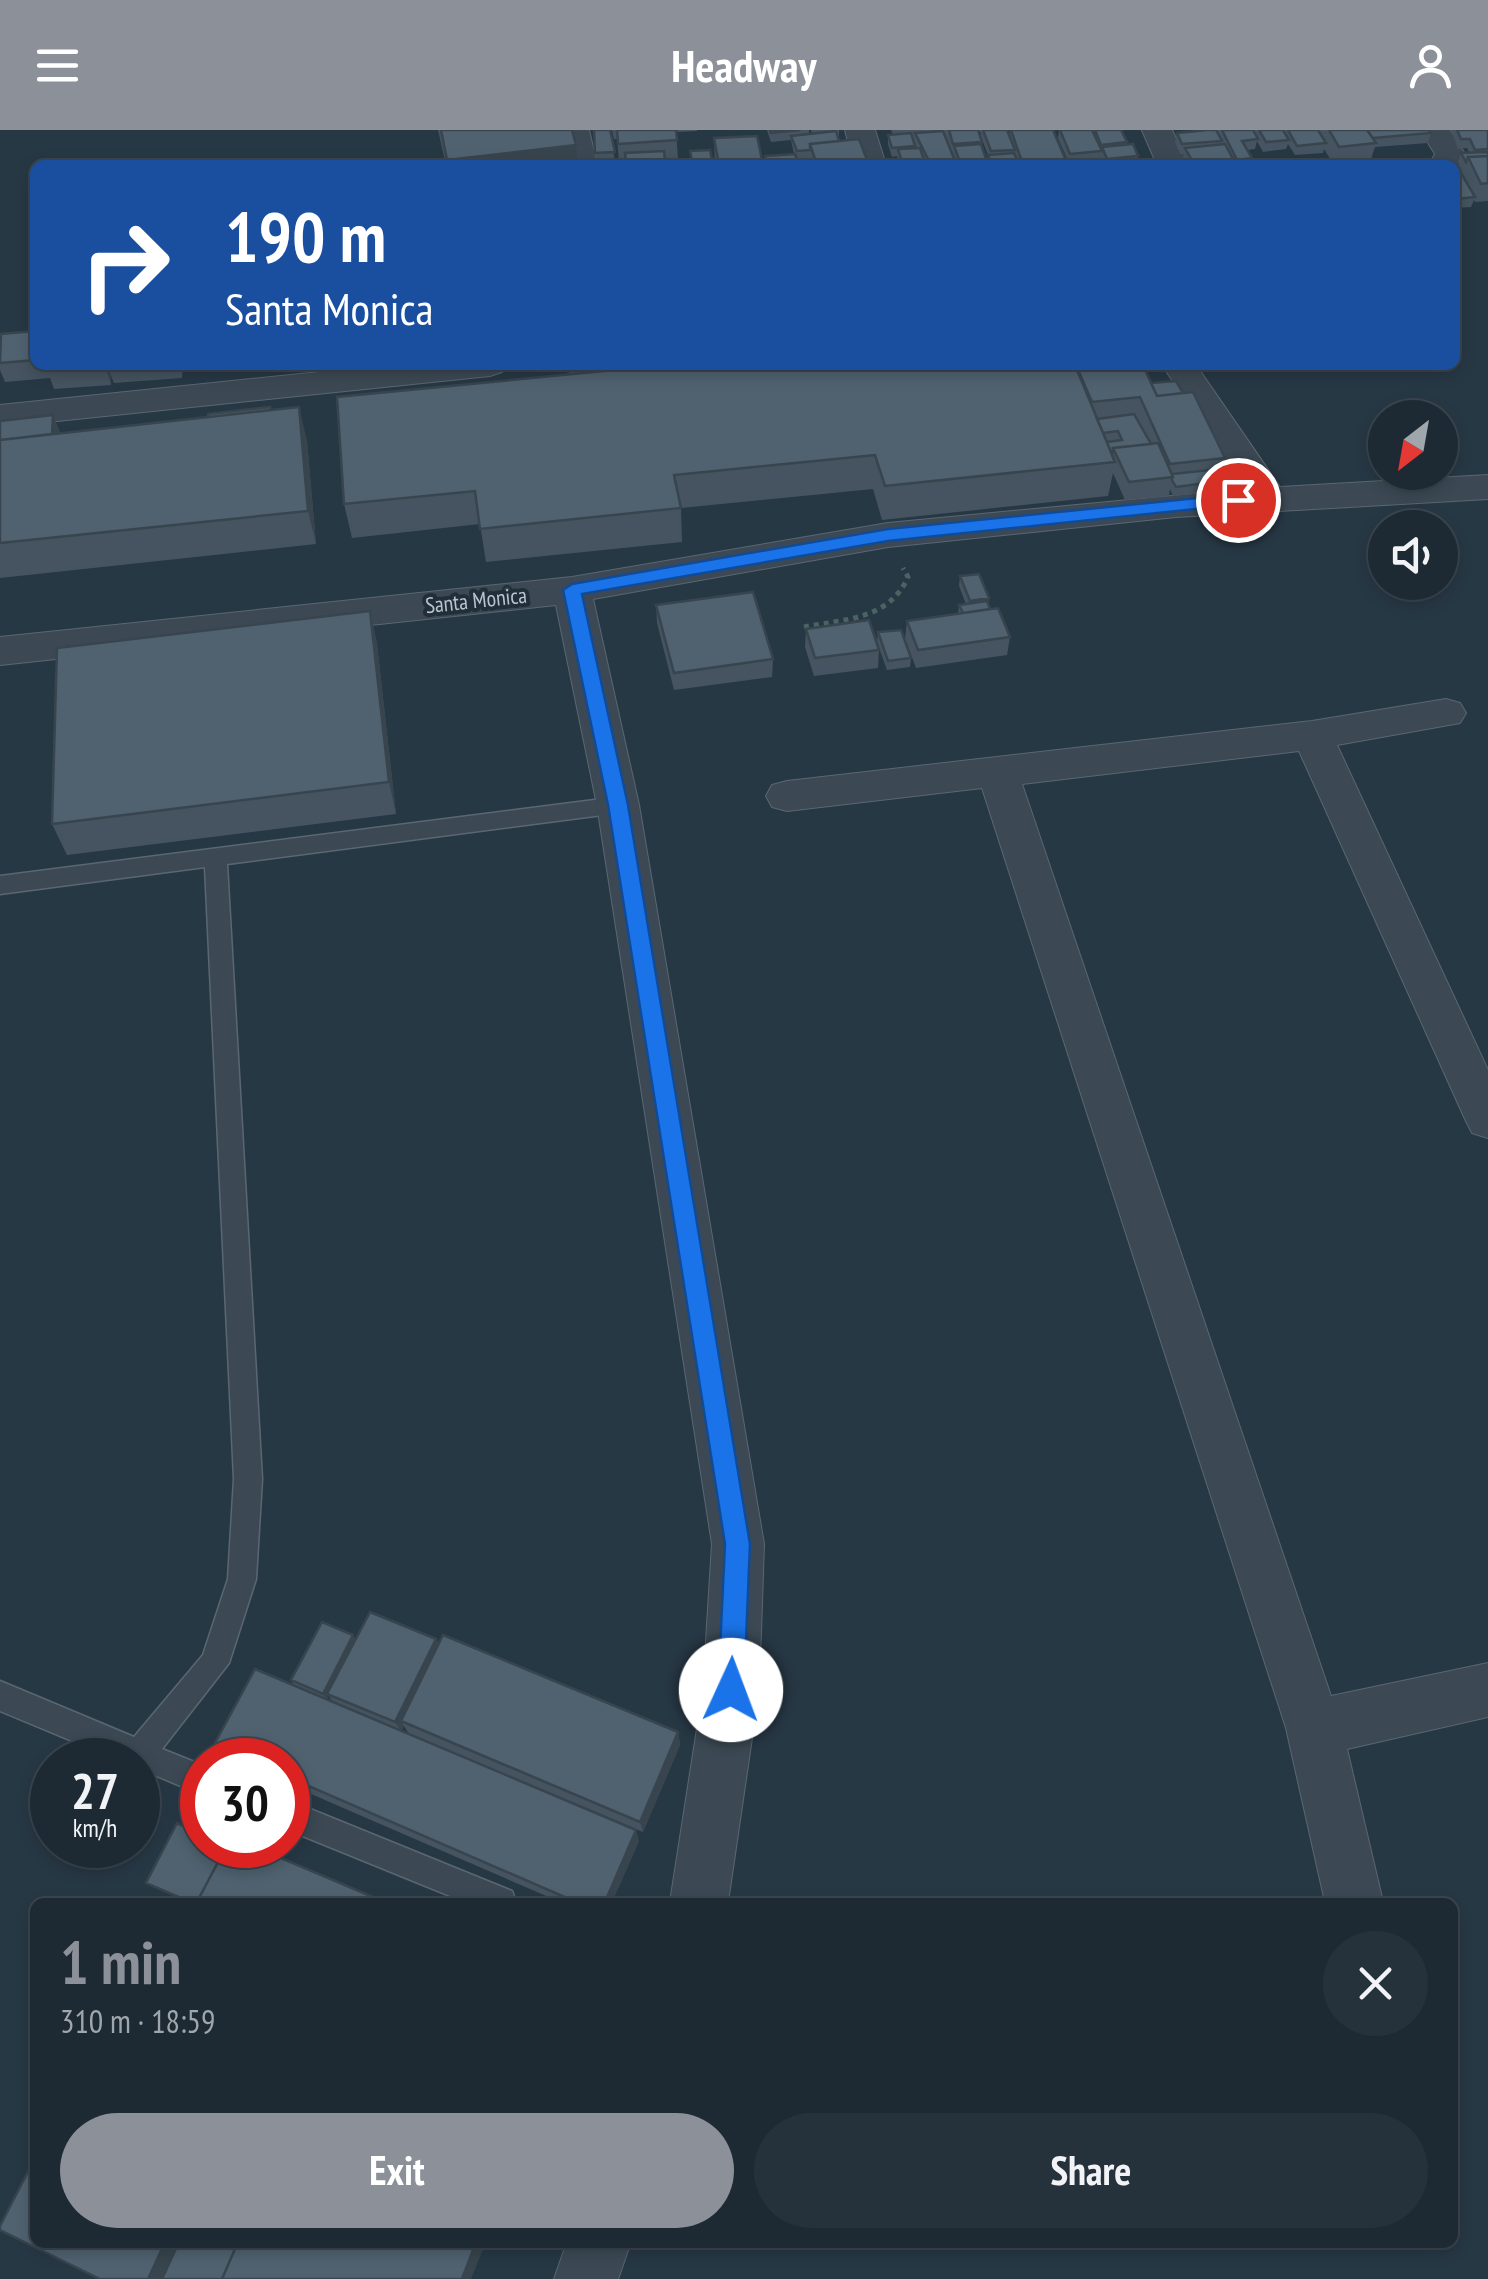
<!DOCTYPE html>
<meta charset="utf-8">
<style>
body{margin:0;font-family:"PT Sans Narrow",sans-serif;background:#25323c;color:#f1f3f6;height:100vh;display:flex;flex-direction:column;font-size:38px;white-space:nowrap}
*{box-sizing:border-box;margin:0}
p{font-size:32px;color:#a0a7ac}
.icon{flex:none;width:55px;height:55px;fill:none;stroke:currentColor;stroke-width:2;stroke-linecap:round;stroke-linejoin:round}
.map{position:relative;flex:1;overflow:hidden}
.sheet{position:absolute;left:30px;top:1768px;width:1428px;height:350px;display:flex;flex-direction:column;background:#1d2a34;border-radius:15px;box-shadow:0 5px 15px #0003,0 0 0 2px #3b464f}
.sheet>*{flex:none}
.banner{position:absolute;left:30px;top:30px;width:1430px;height:210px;border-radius:15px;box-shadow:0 5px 15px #0003,0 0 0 2px #3b464f;background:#1a4fa0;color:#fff;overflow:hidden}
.needle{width:65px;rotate:211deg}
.tools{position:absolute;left:1368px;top:270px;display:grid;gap:20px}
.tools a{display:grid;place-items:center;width:90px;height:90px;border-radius:50%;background:#1d2a34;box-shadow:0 5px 15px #0003,0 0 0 2px #3b464f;font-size:50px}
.speed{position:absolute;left:30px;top:1608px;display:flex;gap:20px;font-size:50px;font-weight:700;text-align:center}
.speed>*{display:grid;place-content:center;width:130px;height:130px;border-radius:50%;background:#1d2a34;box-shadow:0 5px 15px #0003,0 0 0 2px #3b464f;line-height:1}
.speed small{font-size:25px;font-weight:400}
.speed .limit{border:15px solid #d22;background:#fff;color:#111}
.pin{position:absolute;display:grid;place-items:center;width:85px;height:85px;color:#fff;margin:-42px;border:5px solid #fff;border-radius:50%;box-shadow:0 2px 10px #0007}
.me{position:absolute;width:110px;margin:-55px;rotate:2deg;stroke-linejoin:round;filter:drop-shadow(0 0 8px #0008)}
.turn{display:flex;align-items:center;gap:35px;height:210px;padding:0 30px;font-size:45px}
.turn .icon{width:130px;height:130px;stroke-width:2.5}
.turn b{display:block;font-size:70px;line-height:85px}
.round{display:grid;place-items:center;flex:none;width:105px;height:105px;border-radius:52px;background:#25323c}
.summary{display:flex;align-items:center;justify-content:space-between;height:170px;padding:0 30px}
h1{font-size:60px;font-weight:700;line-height:75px;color:#8c9099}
.button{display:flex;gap:20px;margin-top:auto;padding:20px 30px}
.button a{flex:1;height:115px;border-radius:60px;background:#8c9099;color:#fff;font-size:40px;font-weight:700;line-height:115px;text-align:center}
.button a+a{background:#25323c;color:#f1f3f6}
header{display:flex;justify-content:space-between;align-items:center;height:130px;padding:0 30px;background:#8c9099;color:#fff;font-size:45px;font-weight:700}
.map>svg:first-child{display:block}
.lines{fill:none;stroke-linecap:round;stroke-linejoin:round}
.service-casing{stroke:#5a6772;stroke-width:3}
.minor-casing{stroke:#5a6772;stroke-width:2}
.path{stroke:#4a6363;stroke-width:5;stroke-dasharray:5 5;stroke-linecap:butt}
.service{fill:#3c4954;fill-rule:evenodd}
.minor{fill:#3c4954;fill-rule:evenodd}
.wall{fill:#455460}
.shaded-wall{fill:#38454e}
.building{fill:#506270;stroke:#38454e;stroke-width:2.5}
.route{fill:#1a73e8;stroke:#114b97;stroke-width:2.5}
.labels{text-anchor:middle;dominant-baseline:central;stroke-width:8;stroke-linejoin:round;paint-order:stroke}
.far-street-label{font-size:22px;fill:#b9c4ce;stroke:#202f3a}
</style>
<header><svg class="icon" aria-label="menu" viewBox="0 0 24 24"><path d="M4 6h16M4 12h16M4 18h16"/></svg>Headway<svg class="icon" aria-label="person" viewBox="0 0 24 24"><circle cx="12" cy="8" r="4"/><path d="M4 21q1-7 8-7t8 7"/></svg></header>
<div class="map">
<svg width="1488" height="2149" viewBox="0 0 1488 2149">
<rect width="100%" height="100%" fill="#273845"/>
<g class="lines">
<defs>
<path id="service" d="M618,667L629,675L618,683L227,734L262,1349L256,1449L229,1533L162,1619L202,1635V1665L138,1638V1630H118L0,1581V1551L134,1607L203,1525L228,1449L234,1349L205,737L0,764V746Z
M288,1670L512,1761L516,1772H465L288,1700Z"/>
<path id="minor" d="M559,0H589L597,35H565Z
M845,0H875L886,35H854Z
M1142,0H1172L1189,35H1157Z
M1420,0H1450L1465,24L1456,42L1455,35H1429L1435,24Z
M388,235H507L502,242L490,246L0,297V275Z
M1162,235H1196L1280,357L1488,345V369L1176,387L888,417L593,469L639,675L764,1414L759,1560L728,1772H670L703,1560L712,1414L597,675L556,475L0,535V507L572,447L888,393L1245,359Z
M1446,569L1460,573L1466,583L1460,593L1337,615L1488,940V1008L1472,1003L1465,989L1299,621L1022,654L1331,1566L1488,1533V1587L1347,1619L1383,1772H1325L1286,1598L982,658L787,681L772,677L766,666L772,655L787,651L1312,591Z
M567,2112H631L618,2149H554Z"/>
</defs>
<use href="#service" class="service-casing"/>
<use href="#minor" class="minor-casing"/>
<path class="path" d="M804,497C845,489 889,490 908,447L903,438"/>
<use href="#service" class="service"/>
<use href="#minor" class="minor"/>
</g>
<path class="wall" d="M438,0H572L578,35H446Z
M591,0H610L615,31L596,33L594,1Z
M612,0H676L678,29H665V35H626V32H619L617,9H614Z
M677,0H697V1L678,2Z
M767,0H809V4H812L811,0H839V11L869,35H810V29L797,31L799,35H765V26L794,24L791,10L771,12Z
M891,0H978L982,12V17L987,32L988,25L981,7V3L979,0H1007L1009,5L1010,0H1053L1068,35H955V32V35H925L924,33V35H899L897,26L892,27L888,14V5H893Z
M1059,0H1121L1127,12L1126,15L1138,26L1136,35H1104L1101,28L1100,31L1069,33L1058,8Z
M1200,0H1429L1431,3L1428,13L1375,17L1370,32L1334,35L1324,19L1323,23L1295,25L1288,14L1286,19L1263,22L1257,11L1255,19L1247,20L1252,28L1250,35H1187L1183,27L1184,24H1180L1175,12L1177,3Z
M1451,0H1488V71L1475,72L1474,70L1471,77L1455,78V39L1462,45V42L1458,32L1461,23L1469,22L1467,18L1458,19Z
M714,8L763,35H715Z
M35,201V235H183L182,248L114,253L111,246V255L54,259L50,248L5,252L0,240V211Z
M214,235H248V236L215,239Z
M566,235H1143L1151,253L1183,263L1225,328L1222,338L1246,352L1243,361L1227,360L1173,366L1170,359L1169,366L1125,370L1113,343L1108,366L882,390L873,359L681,378L682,412L486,432L480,394L352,408L344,374L568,244Z
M271,280L307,311L316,414L0,448V291L53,285L60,303Z
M960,446L989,468L988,474L990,479L1010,507L1007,525L916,538L905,509L907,491L958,484L959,475L966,474L959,456Z
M656,475L773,529L772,547L674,560L657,493Z
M370,481L377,514L396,684L67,725L52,694Z
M806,499L879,520L878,538L814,546L805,517Z
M878,502L911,528L910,537L887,540L877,512Z
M436,1509L439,1514L678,1602L680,1615L643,1702L409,1604L404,1596L401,1601L639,1711L612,1772H560L288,1654V1630H233L226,1627L214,1615L333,1572L328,1565L327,1569L294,1555L291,1550L356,1510Z"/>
<path class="shaded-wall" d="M576,15L578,35H448L447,30Z
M105,235H108L111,246V255Z
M299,277L307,311L316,414L308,381Z
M53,285L60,303L52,312Z
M370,481L377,514L396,684L389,652Z
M353,1505L356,1510L327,1569L323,1564Z
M436,1509L441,1519L401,1591L404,1596L401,1601L395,1592Z
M678,1602L680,1615L643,1702L640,1692Z
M636,1700L639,1711L612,1772H605Z
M165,2112H181L164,2149H148Z
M476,2112H486L471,2149H462Z"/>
<path class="building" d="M441,0H572L576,15L447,30Z
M594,0H610L615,22L595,23Z
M617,0H676L677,10L618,14Z
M770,0H800L771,3Z
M949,0H978L982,12L953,14Z
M983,0H1007L1015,20L991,21Z
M1011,0H1053L1068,35H1023Z
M1060,0H1092L1102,21L1070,24Z
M1095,0H1121L1127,12L1101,15Z
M1207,0H1216L1222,11L1182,14L1177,3Z
M1222,0H1253L1258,9L1242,11L1252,28L1237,30Z
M1259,0H1283L1289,10L1266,12Z
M1288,0H1318L1326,13L1297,16Z
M1329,0H1367L1376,13L1339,17Z
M1367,0H1429L1431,3L1373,8Z
M1457,0H1488V19L1475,20L1470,9H1461Z
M836,1L839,11L810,14V20L797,21L791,6Z
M943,1L955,31L930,33L915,3Z
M911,3L915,16L892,18L888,5Z
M757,6L763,35H719L714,8Z
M859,9L869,35H817L810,14Z
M981,14L988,35H961L954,16Z
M1133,14L1138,26L1107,29L1102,17Z
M1225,14L1234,31L1194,34L1185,18Z
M920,18L924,30L902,32L898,19Z
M710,20L713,35H693L690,21Z
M664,21L665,30L626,32L625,23Z
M1488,22V26L1468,27L1466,32L1461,23Z
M1014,23L1019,35H992L988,25Z
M795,24L799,35H767L765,26Z
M1488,26V53L1481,54L1468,27Z
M560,28L562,35H513V33Z
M1430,30L1433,35H1390L1389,33Z
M1318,32L1320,35H1281Z
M618,33V35L596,34Z
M1458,38L1475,67L1455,69V39Z
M35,201V230L0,233L1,204Z
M48,235H105V236L48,241Z
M567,235H633L634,238L569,244Z
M636,235H666L636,238Z
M666,235H1075L1115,332L885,356L875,325L674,345L681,378L480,399L475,361L344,374L337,267Z
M1076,235H1143L1157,266L1193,262L1225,328L1170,334L1140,267L1092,272Z
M1176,251L1183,263L1157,266L1151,253Z
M270,277V280L208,287V284Z
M299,277L308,381L0,413V310Z
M1134,284L1151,314L1113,318L1112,325L1107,312L1122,310L1118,301L1103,303L1097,289Z
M53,285L52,304L0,310V291Z
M1158,313L1173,347L1129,352L1113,318Z
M1238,337L1246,352L1229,350L1176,357L1172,350V344Z
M979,444L989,468L970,471L960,446Z
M753,462L773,529L674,543L656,475Z
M987,471L990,479L963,483L959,475Z
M998,478L1010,507L918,520L907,491Z
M370,481L389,652L52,694L57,518Z
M869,490L879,520L815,528L806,499Z
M901,500L911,528L888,531L878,502Z
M370,1482L436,1509L395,1592L327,1564Z
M322,1492L353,1505L323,1564L291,1550Z
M443,1505L678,1602L640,1692L401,1591Z
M255,1539L636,1700L605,1772H576L288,1647V1630H249L214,1615Z
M177,1693L202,1704V1715H227L198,1770L200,1772H190L146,1753Z
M227,1715H250L373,1767L371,1772H203L198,1770Z
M35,2028V2112H165L148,2149H100L0,2100V2096Z
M179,2112H238L222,2149H162Z
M238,2112H476L462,2149H222Z"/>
<path class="route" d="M1238,364L1247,370L1244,374L888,411L582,464L628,675L750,1414L744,1560L741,1570L731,1573L722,1570L718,1560L725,1414L608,675L563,460L572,454L888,399Z"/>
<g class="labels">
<g class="far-street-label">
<text transform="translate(476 470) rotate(-6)">Santa Monica</text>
</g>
</g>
</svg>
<div class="tools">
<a><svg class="needle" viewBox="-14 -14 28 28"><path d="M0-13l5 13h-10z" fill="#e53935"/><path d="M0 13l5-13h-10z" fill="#a0a7ac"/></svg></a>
<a><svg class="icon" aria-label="sound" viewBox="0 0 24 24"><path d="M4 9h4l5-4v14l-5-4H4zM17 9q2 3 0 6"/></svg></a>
</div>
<div class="speed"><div>27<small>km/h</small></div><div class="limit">30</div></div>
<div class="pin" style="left:1238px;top:370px;background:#d93025"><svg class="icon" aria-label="arrive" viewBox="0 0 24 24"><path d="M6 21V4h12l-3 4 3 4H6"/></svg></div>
<svg class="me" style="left:731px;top:1560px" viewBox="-20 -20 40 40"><circle r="19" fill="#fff"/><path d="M0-13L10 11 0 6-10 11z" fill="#1a73e8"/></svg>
<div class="banner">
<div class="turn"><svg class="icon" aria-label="right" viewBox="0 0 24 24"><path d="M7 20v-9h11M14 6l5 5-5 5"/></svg><div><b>190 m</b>Santa Monica</div></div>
</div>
<section class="sheet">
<div class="summary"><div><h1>1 min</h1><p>310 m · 18:59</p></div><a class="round"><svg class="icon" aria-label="close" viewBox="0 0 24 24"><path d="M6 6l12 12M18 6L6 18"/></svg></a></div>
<div class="button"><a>Exit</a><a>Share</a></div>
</section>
</div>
